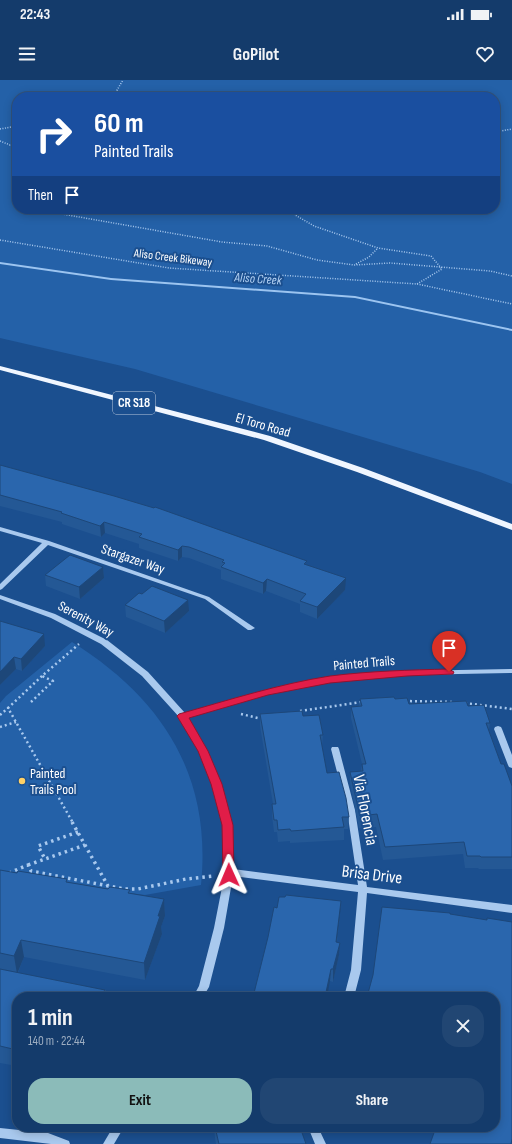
<!DOCTYPE html>
<meta charset="utf-8">
<style>
body{margin:0;font-family:"Sofia Sans Condensed",sans-serif;background:#214673;color:#f1f3f6;height:100vh;display:flex;flex-direction:column;font-size:15px;white-space:nowrap}
*{box-sizing:border-box;margin:0}
p{font-size:13px;color:#9dadc1}
.icon{flex:none;width:22px;height:22px;fill:none;stroke:currentColor;stroke-width:2;stroke-linecap:round;stroke-linejoin:round}
.map{position:relative;flex:1;overflow:hidden}
.panel{position:absolute;left:12px;top:912px;width:488px;height:140px;display:flex;flex-direction:column;background:#143b6b;border-radius:16px;box-shadow:0 2px 10px #0003,0 0 0 1px #33557e}
.panel>*{flex:none}
.banner{position:absolute;left:12px;top:12px;width:488px;height:122px;border-radius:16px;box-shadow:0 2px 10px #0003,0 0 0 1px #33557e;background:#1a4fa0;color:#fff;overflow:hidden}
.pin{position:absolute;display:grid;place-items:center;width:34px;height:34px;color:#fff;margin:-41px -17px;border-radius:50% 50% 50% 0;rotate:-45deg;box-shadow:0 0 4px #0007}
.pin .icon{rotate:45deg}
.me{position:absolute;width:44px;margin:-22px;rotate:359deg;stroke-linejoin:round;filter:drop-shadow(0 0 3px #0008)}
.turn{display:flex;align-items:center;gap:14px;height:84px;padding:0 16px;font-size:18px}
.turn .icon{width:52px;height:52px;stroke-width:2.5}
.turn b{display:block;font-size:28px;line-height:34px}
.then{display:flex;align-items:center;height:38px;padding:0 16px;background:#0003;gap:8px;font-size:15px}
.round{display:grid;place-items:center;flex:none;width:42px;height:42px;border-radius:16px;background:#214673}
.overview{display:flex;align-items:center;justify-content:space-between;height:68px;padding:0 16px}
h1{font-size:24px;font-weight:700;line-height:30px}
.button{display:flex;gap:8px;margin-top:auto;padding:8px 16px}
.button a{flex:1;height:46px;border-radius:16px;background:#8bbbb9;color:#111;font-size:16px;font-weight:700;line-height:46px;text-align:center}
.button a+a{background:#214673;color:#f1f3f6}
.status{display:flex;justify-content:space-between;align-items:center;height:28px;padding:0 20px;background:#143b6b;direction:ltr}
.status svg{height:11px;fill:currentColor}
header{display:flex;justify-content:space-between;align-items:center;height:52px;padding:0 16px;background:#143b6b;font-size:18px;font-weight:700}
.map>svg:first-child{display:block}
.green{fill:#2461a8;fill-rule:evenodd}
.lines{fill:none;stroke-linecap:round;stroke-linejoin:round}
.stream{fill:#9cc4f0;fill-rule:evenodd}
.path-far2{stroke:#a9c9ee;stroke-width:1.5;stroke-dasharray:1 1.5;stroke-linecap:butt}
.path-far1{stroke:#a9c9ee;stroke-width:2.5;stroke-dasharray:2 3;stroke-linecap:butt}
.path{stroke:#a9c9ee;stroke-width:3.5;stroke-dasharray:2.5 4;stroke-linecap:butt}
.minor{fill:#a9c9ee;fill-rule:evenodd}
.major{fill:#f0f6ff;fill-rule:evenodd}
.wall{fill:#245895}
.shaded-wall{fill:#1d4779}
.building{fill:#2a66ad;stroke:#1d4779}
.route{fill:#e11d48;stroke:#92132f}
.poi-dot{fill:#ffd166;stroke:#1b4f8f;stroke-width:1.5}
.labels{text-anchor:middle;dominant-baseline:central;stroke-width:4;stroke-linejoin:round;paint-order:stroke}
.far-street-label{font-size:12px;fill:#fff;stroke:#1b4f8f}
.far-water-label{font-size:13px;font-style:italic;fill:#b5d3f5;stroke:#1b4f8f}
.shield{fill:#1b4f8f;stroke:#bbcadd;stroke-width:1}
.shield-label{font-size:13px;font-weight:bold;fill:#fff}
.street-label{font-size:14px;fill:#fff;stroke:#1b4f8f}
.poi-label{font-size:14px;fill:#fff;stroke:#1b4f8f;text-anchor:start}
.near-street-label{font-size:17px;fill:#fff;stroke:#1b4f8f}
</style>
<div class="status"><b>22:43</b><svg viewBox="0 0 49 12"><path d="M0 12V9h3v3zM5 12V6h3v6zM10 12V3h3v9zM15 12V0h3v12zM26 1h20v11H26zM47 4h2v5h-2z"/></svg></div>
<header><svg class="icon" aria-label="menu" viewBox="0 0 24 24"><path d="M4 6h16M4 12h16M4 18h16"/></svg>GoPilot<svg class="icon" aria-label="heart" viewBox="0 0 24 24"><path d="M12 20l-8-8c-3-5 5-10 8-4 3-6 11-1 8 4z"/></svg></header>
<div class="map">
<svg width="512" height="1064" viewBox="0 0 512 1064">
<rect width="100%" height="100%" fill="#1b4f8f"/>
<path class="green" d="M0,0H512V404L480,392L135,289L0,258ZM17,17H495V129H17Z
M72,562C163,619 212,696 201,805L145,815L0,798V623L6,616Z"/>
<g class="lines">
<path class="stream" d="M0,182L111,198L355,216L512,249V251L355,218L111,200L0,184Z"/>
<path class="path-far2" d="M113,17L123,0
M0,49L17,46
M495,52L512,49
M0,61L10,65L17,64
M17,87L12,93L17,103
M50,129L62,134L222,162L267,166L317,180L354,185L390,183L490,191L512,196
M285,129L314,146L378,168L431,176L442,189L417,204
M0,160L169,188L417,204L512,224
M356,184L369,177L378,168"/>
<path class="path-far1" d="M42,596L8,628L73,743
M405,621L454,622
M31,622L53,601L42,596L79,564
M465,623L512,629
M300,631L362,622
M241,634L262,639
M0,635L8,628
M0,647L16,642"/>
<path class="path" d="M72,742L108,806
M78,752L38,766L45,779L85,765
M28,785L45,779
M9,793L28,785L31,791L124,809H138L186,799L214,796"/>
<path class="minor" d="M0,447L49,461L209,517L255,548L251,550H248L205,519L48,465L2,509L0,510V504L42,463L0,451Z
M0,515L55,534L107,560L148,592L185,633L268,610L330,598L407,591L512,589V593L407,595L330,602L268,614L188,637L207,671L220,703L231,745L233,789L358,805L347,730L331,669L332,667H338L339,669L355,730L367,807L512,825V833L367,813L361,890L354,917H344L351,890L358,812L233,796L224,848L209,907L203,917H193L199,906L214,848L225,792L223,745L212,703L199,671L180,638L142,596L101,564L51,538L0,519Z
M498,646L501,647L502,649L512,675V688L509,687L508,685L494,649L495,647Z
M97,909L120,914L122,917H97L94,916L92,913L94,910Z
M113,1047H124L114,1064H103Z
M308,1047H318L326,1064H315Z
M0,1048L48,1053L69,1061L70,1064H51L0,1058Z"/>
<path class="major" d="M0,286L270,356L363,388L512,444V450L357,392L264,360L0,290Z"/>
</g>
<path class="wall" d="M0,385L307,485L345,510L317,539L300,532V524L266,511L263,514L221,499V490L189,478L182,477L178,481L139,468V464L105,453L101,457L62,444V442L0,426Z
M103,487L104,498L80,519L46,506L45,495Z
M125,525L189,531L165,553L126,537Z
M0,541L45,566L22,591L16,589L0,605Z
M360,619H395L409,624L468,626L490,643L489,650L501,684L512,706V789H479L478,788H465L463,774L383,780L376,747L359,748L350,704V692L361,691L362,684L351,638V627L359,626Z
M260,634L303,636L323,655L322,667L327,693L349,737L348,749H344V760L290,763V761L278,762L277,752H274L272,736V724H273L260,646Z
M0,790L164,819L165,836L161,847L162,854L145,900L24,877L18,893L17,986L0,983Z
M277,828L340,834L337,862L340,863L339,875L333,902L330,901Z
M450,834L487,840L512,842V1064H430L435,1051H434V1047H495Z
M214,1047H300L306,1064H216L215,1058Z"/>
<path class="shaded-wall" d="M104,442L105,453L101,457L100,446Z
M182,466V477L178,481V470Z
M103,487L104,498L80,519L79,507Z
M346,498L345,510L317,539V527Z
M267,499L266,511L263,514V503Z
M188,520L189,531L165,553L164,541Z
M44,554L45,566L22,591L21,579Z
M14,577L16,589L0,605V592Z
M164,819L165,836L161,847L162,854L145,900L144,883L158,836Z
M341,821L340,834L335,875L336,862Z
M21,860L24,877L17,894L14,876Z
M340,863L339,875L333,902V889Z
M331,889L330,901L327,917H325Z
M105,910L106,917H103Z"/>
<path class="building" d="M0,385L114,416L154,428L155,427L307,481L304,484L346,498L317,527L300,521L306,514L267,499L263,503L221,487L225,483L222,482L224,480L189,467L182,466L178,470L139,457L142,454L104,442L100,446L61,433L62,432L0,415Z
M70,475L103,487L79,507L45,495Z
M152,506L188,520L164,541L125,525L139,513L142,514Z
M0,541L44,554L21,579L14,577L0,592Z
M394,617L395,619L407,618L409,624L466,621L468,626L484,625L490,643H486L501,684H504L512,706V777H481L480,776H467L464,762L385,767L377,734L360,736L350,692L363,691L362,684H366L351,627L362,626L360,619Z
M302,631L303,636L319,635L323,655H320L327,693L339,692L346,718L349,737H342L344,747L291,751L290,749L278,750L277,740H274L272,724H276L260,634Z
M0,790L17,793L18,791L67,799L66,802L108,809L110,807L130,810L128,813L164,819L158,836H160L144,883L21,860L14,876L0,873Z
M286,815L341,821L336,862L340,863L333,889H331L325,917H253L268,857L274,827L277,828L279,817H285Z
M382,827L450,833V834L487,840V838L512,842V1059L511,1064H430L436,1047H495V917H367L373,895Z
M0,889L105,910L103,917H17V970L0,966Z
M215,1047H300L306,1064H219Z"/>
<path class="route" d="M449,589L454,592L453,594L407,596L330,603L268,615L189,638L208,671L222,704L233,745L234,795L233,798L229,799L225,798L223,795L222,745L211,704L198,671L177,636L179,634C229,620 279,604 330,596C370,591 410,590 449,589Z"/>
<circle class="poi-dot" cx="22" cy="701" r="4"/>
<g class="labels">
<g class="far-street-label">
<text transform="translate(173 178) rotate(7)">Aliso Creek Bikeway</text>
</g>
<g class="far-water-label">
<text transform="translate(258 199) rotate(4)">Aliso Creek</text>
</g>
<rect class="shield" x="113" y="312" width="42" height="22" rx="3"/>
<g class="shield-label">
<text x="134" y="323">CR S18</text>
</g>
<g class="street-label">
<text transform="translate(263 345) rotate(16)">El Toro Road</text>
<text transform="translate(133 479) rotate(19)">Stargazer Way</text>
<text transform="translate(86 539) rotate(28)">Serenity Way</text>
<text transform="translate(364 583) rotate(-5)">Painted Trails</text>
</g>
<g class="poi-label">
<text x="30" y="693">Painted<tspan x="30" dy="16">Trails Pool</tspan></text>
</g>
<g class="near-street-label">
<text transform="translate(365 730) rotate(79)">Via Florencia</text>
<text transform="translate(372 795) rotate(7)">Brisa Drive</text>
</g>
</g>
</svg>
<div class="pin" style="left:449px;top:592px;background:#d93025"><svg class="icon" aria-label="arrive" viewBox="0 0 24 24"><path d="M6 21V4h12l-3 4 3 4H6"/></svg></div>
<svg class="me" style="left:229px;top:795px" viewBox="-20 -20 40 40"><path d="M0-17L14 15 0 8-14 15z" fill="#e11d48" stroke="#fff" stroke-width="4"/></svg>
<div class="banner">
<div class="turn"><svg class="icon" aria-label="right" viewBox="0 0 24 24"><path d="M7 20v-9h11M14 6l5 5-5 5"/></svg><div><b>60 m</b>Painted Trails</div></div>
<div class="then">Then<svg class="icon" aria-label="arrive" viewBox="0 0 24 24"><path d="M6 21V4h12l-3 4 3 4H6"/></svg></div>
</div>
<section class="panel">
<div class="overview"><div><h1>1 min</h1><p>140 m · 22:44</p></div><a class="round"><svg class="icon" aria-label="close" viewBox="0 0 24 24"><path d="M6 6l12 12M18 6L6 18"/></svg></a></div>
<div class="button"><a>Exit</a><a>Share</a></div>
</section>
</div>
